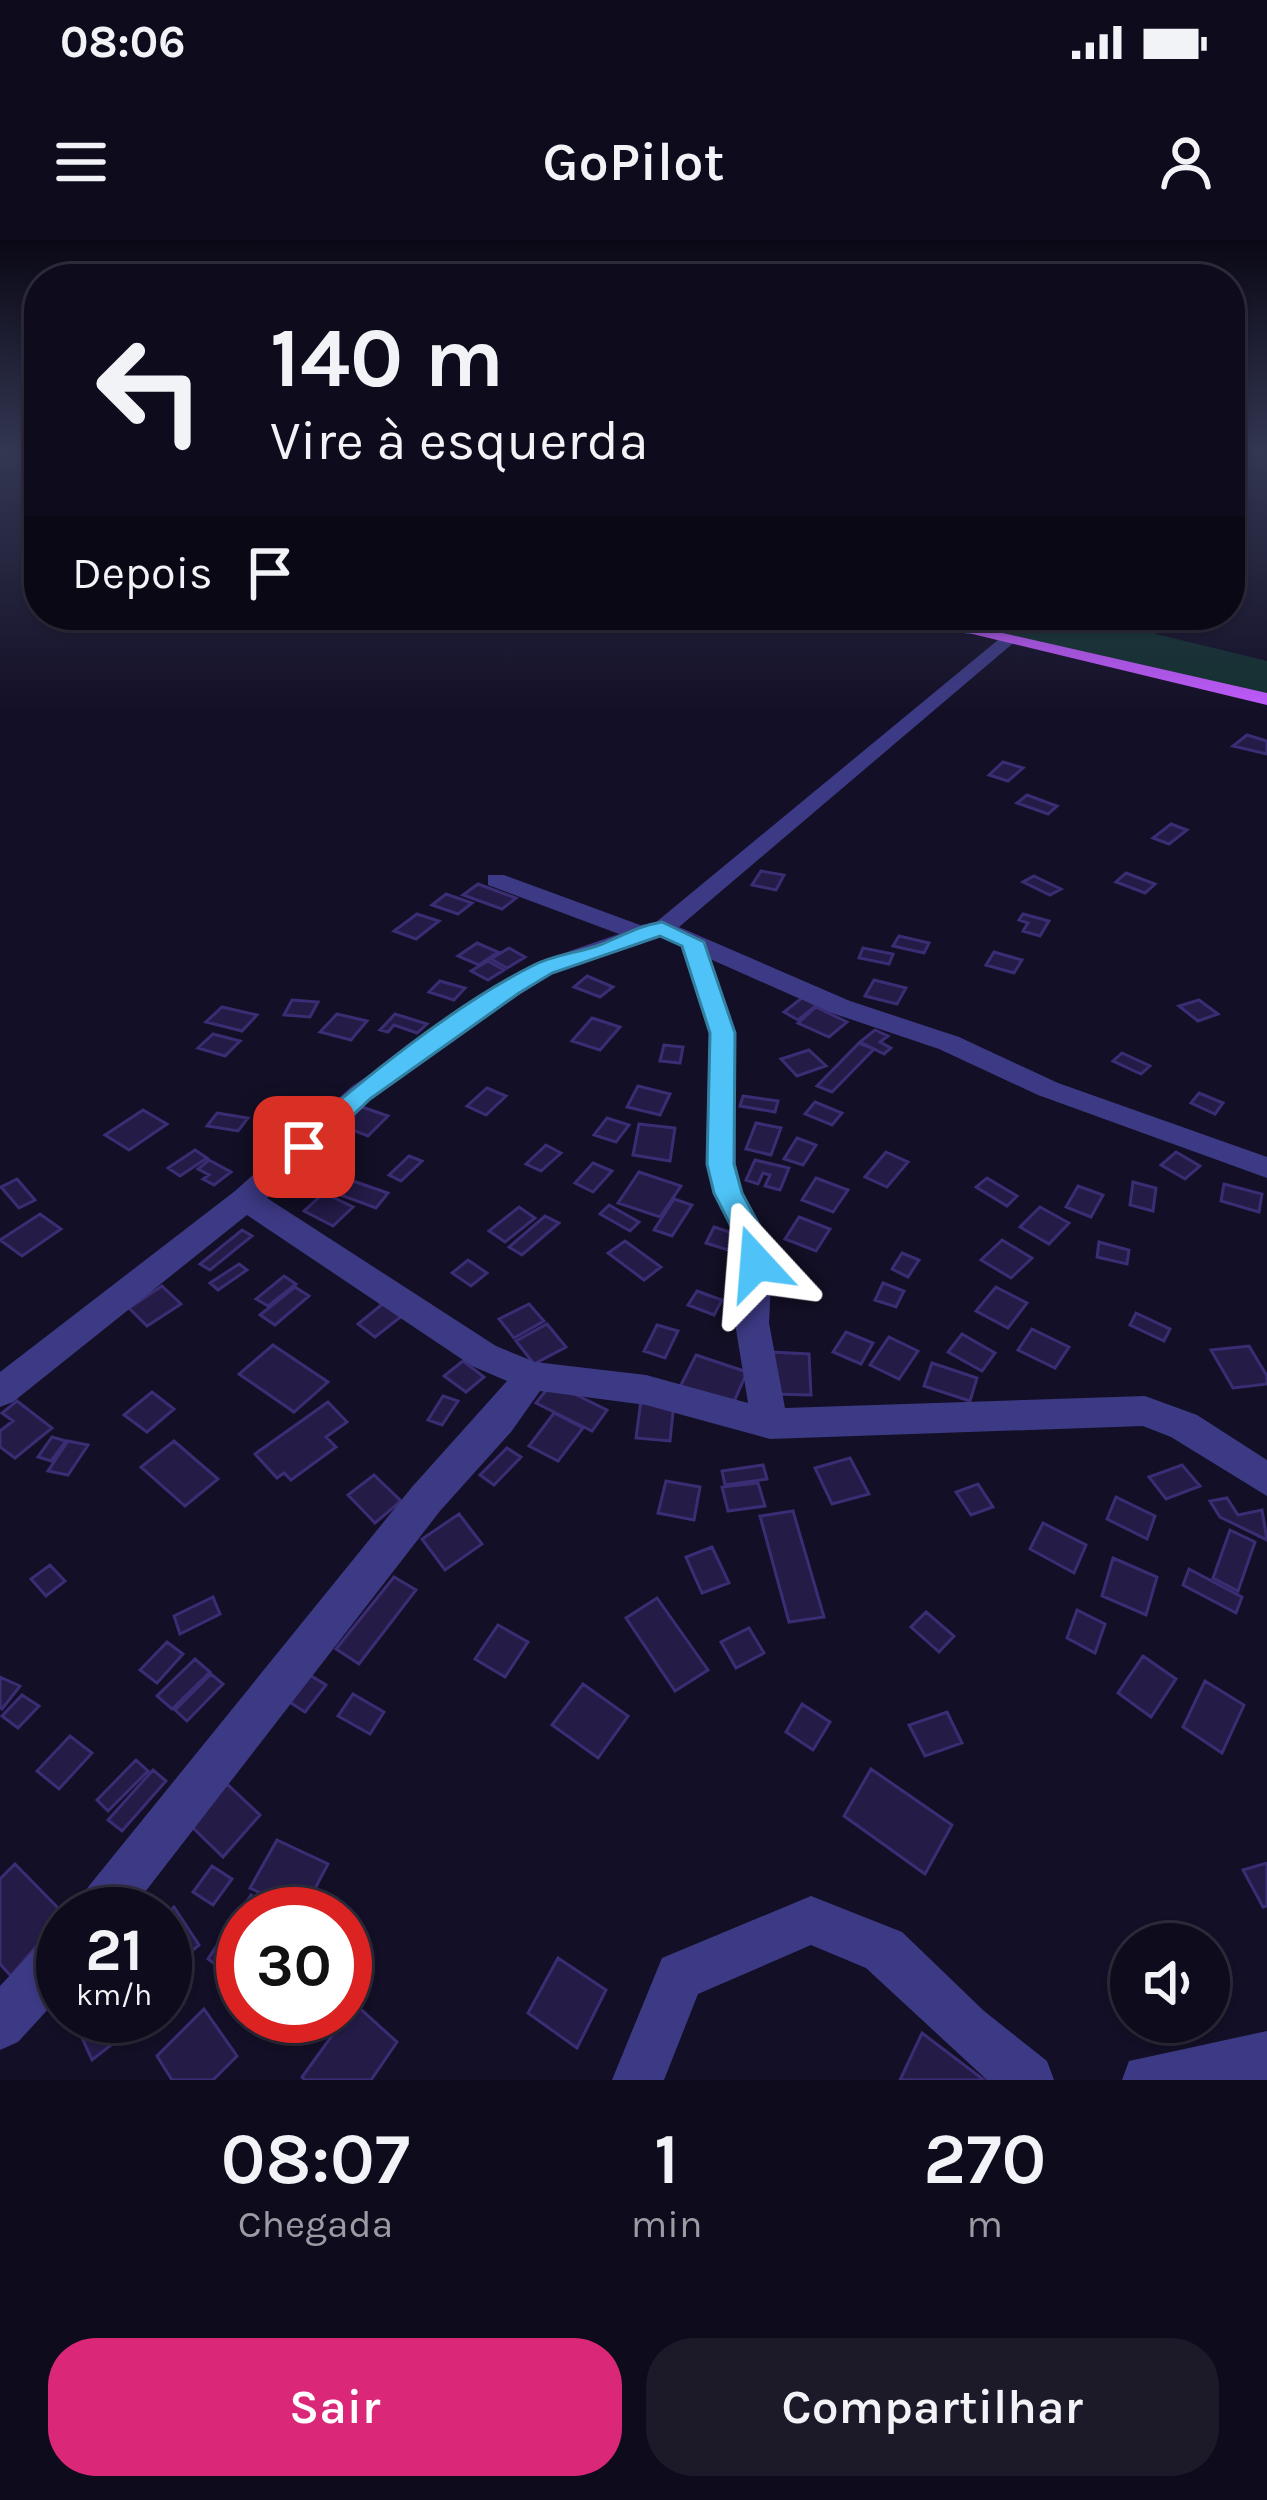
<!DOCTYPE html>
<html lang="pt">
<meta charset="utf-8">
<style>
body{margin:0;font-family:Karla,sans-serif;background:#1c1929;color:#f1f3f6;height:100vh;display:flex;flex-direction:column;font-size:45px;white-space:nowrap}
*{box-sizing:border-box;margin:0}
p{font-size:39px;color:#9b9ba3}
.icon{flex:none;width:66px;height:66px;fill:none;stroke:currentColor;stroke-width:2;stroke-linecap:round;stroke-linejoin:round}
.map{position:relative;height:1840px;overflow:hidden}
.details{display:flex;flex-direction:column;background:#0e0b1c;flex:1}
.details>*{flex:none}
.hud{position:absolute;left:24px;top:24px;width:1221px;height:366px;border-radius:48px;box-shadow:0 3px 9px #0004,0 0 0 3px #2e2b3b;background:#0e0b1c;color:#f1f3f6;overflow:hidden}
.fabs{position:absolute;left:1110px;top:1683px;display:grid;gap:24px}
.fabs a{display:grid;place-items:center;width:120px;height:120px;border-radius:50%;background:#0e0b1c;box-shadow:0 3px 9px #0004,0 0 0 3px #2e2b3b;font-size:60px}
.speed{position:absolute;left:36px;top:1647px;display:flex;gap:24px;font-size:60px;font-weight:700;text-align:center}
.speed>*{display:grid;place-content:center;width:156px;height:156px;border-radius:50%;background:#0e0b1c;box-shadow:0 3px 9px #0004,0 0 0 3px #2e2b3b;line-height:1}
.speed small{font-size:30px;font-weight:400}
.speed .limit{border:18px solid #d22;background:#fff;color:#111}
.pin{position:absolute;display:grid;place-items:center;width:102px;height:102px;color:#fff;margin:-51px;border-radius:24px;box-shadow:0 6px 18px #0006}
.me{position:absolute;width:132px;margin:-66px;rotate:341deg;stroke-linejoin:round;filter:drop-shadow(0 0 9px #0008)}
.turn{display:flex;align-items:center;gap:42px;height:252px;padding:0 48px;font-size:54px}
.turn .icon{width:156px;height:156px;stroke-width:2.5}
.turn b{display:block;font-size:84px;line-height:102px}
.then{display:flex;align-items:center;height:114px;padding:0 48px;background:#0003;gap:24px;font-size:45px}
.eta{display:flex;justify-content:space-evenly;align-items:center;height:204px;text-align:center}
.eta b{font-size:72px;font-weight:600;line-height:84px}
.button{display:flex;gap:24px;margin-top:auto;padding:24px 48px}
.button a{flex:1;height:138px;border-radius:48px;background:#db2777;color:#fff;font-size:48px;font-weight:600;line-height:138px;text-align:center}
.button a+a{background:#1c1929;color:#f1f3f6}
.status{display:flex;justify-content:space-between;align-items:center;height:84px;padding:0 60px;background:#0e0b1c;direction:ltr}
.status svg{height:33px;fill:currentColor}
header{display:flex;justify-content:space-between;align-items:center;height:156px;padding:0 48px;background:#0e0b1c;font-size:54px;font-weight:600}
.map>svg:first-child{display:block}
.green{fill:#12302f}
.building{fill:#241b47;stroke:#3b2d73;stroke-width:3}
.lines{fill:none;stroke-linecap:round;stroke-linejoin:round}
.minor{fill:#3d3a85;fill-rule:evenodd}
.major{fill:#c25bff;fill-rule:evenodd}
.route{fill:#4fc3f7;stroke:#337fa1;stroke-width:3}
</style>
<div class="status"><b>08:06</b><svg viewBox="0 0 49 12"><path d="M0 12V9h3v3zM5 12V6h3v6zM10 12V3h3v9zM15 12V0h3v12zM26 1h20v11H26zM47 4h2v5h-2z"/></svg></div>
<header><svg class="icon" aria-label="menu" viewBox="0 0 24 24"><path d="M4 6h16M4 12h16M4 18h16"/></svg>GoPilot<svg class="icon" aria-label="person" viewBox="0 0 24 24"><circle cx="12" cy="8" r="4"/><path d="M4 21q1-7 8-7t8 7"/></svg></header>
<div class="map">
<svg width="1267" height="1840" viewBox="0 0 1267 1840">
<rect width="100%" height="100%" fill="#130f26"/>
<path class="green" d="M947,375H1172L1156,394L1267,421V457L936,382Z"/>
<path class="building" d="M1247,495L1267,501V514L1233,506Z
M1003,522L1023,528L1008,541L989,535Z
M1027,555L1057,566L1048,574L1017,563Z
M1171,584L1187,590L1169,604L1153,598Z
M761,631L784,635L776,650L752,645Z
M1126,633L1155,644L1145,653L1116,642Z
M1034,636L1061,649L1050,655L1023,642Z
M478,644L516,658L502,669L463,655Z
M446,654L472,663L458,674L432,665Z
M417,674L439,681L416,699L394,691Z
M1023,674L1049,681L1040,696L1023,691L1028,683L1019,680Z
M899,696L929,703L924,713L893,706Z
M477,703L498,712L479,725L458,716Z
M509,708L525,717L507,728L491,719Z
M863,708L893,714L889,724L859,718Z
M994,712L1022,720L1014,733L986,725Z
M488,721L504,730L488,740L471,731Z
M587,736L613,747L600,757L574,747Z
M874,740L906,748L897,764L865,756Z
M440,741L465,748L454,760L429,752Z
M803,757L818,764L798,780L784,772Z
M292,760L318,762L310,777L284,775Z
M1199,760L1218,774L1198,781L1179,766Z
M222,767L257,775L242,791L206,782Z
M816,767L847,782L829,797L798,783Z
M337,774L367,781L351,800L320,792Z
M395,774L427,784L417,793L394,785L388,792L380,790Z
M592,778L620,787L600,810L572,801Z
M875,790L888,796L880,802L891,808L884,814L860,802Z
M213,794L240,801L225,816L198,808Z
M859,803L874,809L832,852L817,846Z
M664,805L683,807L680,823L660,821Z
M809,810L826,826L797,836L781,819Z
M1122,813L1150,826L1141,834L1113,821Z
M638,846L670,854L660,875L627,867Z
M487,848L506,856L486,875L467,866Z
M1199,853L1223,863L1215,874L1191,863Z
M743,856L778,861L775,872L740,866Z
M815,862L842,873L832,885L805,874Z
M362,867L388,876L368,896L342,886Z
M143,870L167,884L129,910L105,895Z
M217,873L248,878L238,891L207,886Z
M607,878L629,885L616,902L594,895Z
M756,883L781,888L771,915L746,909Z
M639,884L675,888L670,921L633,915Z
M797,898L816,905L803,925L784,919Z
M546,905L561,913L541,931L526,924Z
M195,910L207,918L180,936L168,928Z
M886,912L908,922L887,947L865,937Z
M1176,912L1200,926L1185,939L1161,925Z
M409,916L422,921L401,941L389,935Z
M209,920L231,932L214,945L203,939L209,935L198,929Z
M755,920L789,928L780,950L765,946L770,935L763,933L758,944L746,940Z
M593,923L612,931L593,952L575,943Z
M639,932L681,946L660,977L618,963Z
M816,938L848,950L833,972L802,960Z
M987,938L1017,956L1007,966L976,947Z
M17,939L35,960L19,968L1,947Z
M350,940L388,953L376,968L338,954Z
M1133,942L1156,948L1153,971L1130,965Z
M1224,944L1262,954L1259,972L1221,961Z
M1078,946L1103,955L1091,977L1066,967Z
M324,953L353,967L333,986L304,971Z
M674,959L692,965L672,996L654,990Z
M609,965L639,982L630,991L600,974Z
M519,967L535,978L505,1002L489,991Z
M1040,967L1069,983L1049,1004L1020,987Z
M40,974L61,989L22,1016L0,1000Z
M545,976L559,983L522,1015L509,1007Z
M799,977L830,989L816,1011L785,999Z
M714,987L739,995L731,1011L706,1003Z
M242,990L252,996L210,1030L200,1024Z
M1002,1000L1032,1018L1011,1038L981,1020Z
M625,1001L661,1027L644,1040L608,1013Z
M1099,1002L1129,1010L1127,1024L1097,1017Z
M902,1013L919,1020L908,1037L892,1029Z
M468,1020L487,1033L471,1046L452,1033Z
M239,1024L247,1030L218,1050L210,1043Z
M284,1036L296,1044L268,1066L256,1059Z
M883,1043L904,1051L896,1067L875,1060Z
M162,1046L181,1064L147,1086L129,1068Z
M295,1047L309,1056L275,1085L260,1075Z
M996,1047L1027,1063L1008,1088L976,1071Z
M697,1051L722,1060L714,1075L688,1065Z
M385,1062L403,1075L375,1097L358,1084Z
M529,1064L544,1081L514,1098L499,1079Z
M1136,1073L1170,1089L1164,1101L1130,1085Z
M547,1084L566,1107L534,1124L516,1101Z
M657,1085L678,1091L665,1118L644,1111Z
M1032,1089L1069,1107L1055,1128L1018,1110Z
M846,1092L873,1103L861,1124L833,1112Z
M962,1094L995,1113L982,1131L948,1112Z
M889,1097L918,1111L899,1139L870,1125Z
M273,1105L328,1142L294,1172L239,1134Z
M1249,1106L1267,1136V1144L1233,1148L1211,1110Z
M771,1112L809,1114L811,1155L773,1154Z
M696,1115L747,1132L732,1166L680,1147Z
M463,1121L484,1137L466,1152L444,1136Z
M932,1123L977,1138L970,1161L924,1146Z
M552,1143L607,1170L592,1191L536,1163Z
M152,1152L174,1169L147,1192L124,1175Z
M443,1156L458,1161L442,1185L428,1180Z
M641,1160L674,1163L670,1201L636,1198Z
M17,1161L52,1188L15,1218L0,1207V1191L13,1181L2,1173Z
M328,1162L347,1182L326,1197L336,1207L291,1240L284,1233L277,1238L255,1214Z
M554,1173L583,1188L558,1221L529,1206Z
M52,1197L66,1201L51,1221L38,1217Z
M68,1201L88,1205L68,1235L48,1231Z
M174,1201L218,1239L185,1266L141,1227Z
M507,1208L521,1217L494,1245L480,1235Z
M850,1218L869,1254L832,1264L815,1228Z
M763,1225L767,1239L725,1245L722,1231Z
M1182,1225L1200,1246L1166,1259L1149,1237Z
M374,1235L401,1261L375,1283L348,1255Z
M666,1241L700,1247L694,1280L658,1273Z
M758,1243L765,1266L728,1271L722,1247Z
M978,1244L993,1267L971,1275L956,1252Z
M1116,1257L1155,1276L1147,1299L1107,1279Z
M1227,1258L1238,1275L1262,1270L1267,1300L1220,1277L1210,1261Z
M793,1271L824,1377L789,1382L760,1276Z
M459,1274L482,1304L445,1330L422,1299Z
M1043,1283L1086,1305L1074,1333L1030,1309Z
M1230,1290L1255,1302L1238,1351L1213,1338Z
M712,1307L729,1343L702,1353L686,1317Z
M1113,1318L1157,1337L1146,1375L1102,1356Z
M50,1325L65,1341L46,1356L31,1339Z
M1189,1329L1242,1357L1236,1373L1183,1345Z
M394,1337L416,1350L359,1424L336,1409Z
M213,1357L220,1374L180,1394L174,1376Z
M657,1358L708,1430L675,1451L626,1378Z
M1077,1370L1105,1384L1095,1413L1067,1398Z
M926,1372L954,1396L939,1412L911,1387Z
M498,1385L528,1402L505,1437L475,1419Z
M749,1388L764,1413L736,1428L721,1402Z
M167,1402L183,1414L157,1443L140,1430Z
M1143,1416L1176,1439L1151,1477L1118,1453Z
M195,1419L210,1432L172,1469L157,1456Z
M298,1428L326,1445L305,1472L277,1454Z
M211,1434L223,1444L187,1481L175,1470Z
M0,1437L20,1446L2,1469L0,1467Z
M1205,1441L1244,1465L1222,1513L1183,1487Z
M583,1444L628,1476L598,1518L552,1485Z
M353,1454L384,1472L370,1494L338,1476Z
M22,1455L39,1466L18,1488L2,1476Z
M802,1464L830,1482L813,1510L786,1492Z
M947,1472L962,1503L925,1516L909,1485Z
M70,1496L92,1513L59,1549L37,1531Z
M136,1520L148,1531L108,1571L97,1560Z
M871,1529L952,1585L925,1634L844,1576Z
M153,1530L166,1541L122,1591L108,1580Z
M227,1544L260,1575L223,1617L189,1584Z
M277,1600L328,1624L302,1673L250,1648Z
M1267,1623V1666L1263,1667L1243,1630Z
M15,1624L64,1674L11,1736L0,1724V1639Z
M212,1626L232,1639L213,1665L193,1652Z
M251,1655L276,1672L243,1674V1721L232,1737L208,1719Z
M174,1667L199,1705L165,1734V1675Z
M558,1718L606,1750L577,1808L528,1773Z
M355,1764L397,1802L371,1840H305L302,1837Z
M204,1769L237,1816L213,1840H172L157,1816Z
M83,1776H148L92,1820L75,1782Z
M922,1793L984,1840H900Z"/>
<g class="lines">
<path class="minor" d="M981,375H999L977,394H965V386Z
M1004,395L1018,399L679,687L850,761L959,797L1058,843L1267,917V938L1038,855L939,809L832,773L710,719L735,793L736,924L743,953L767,996L772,1023L769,1083L785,1168L1145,1156L1197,1175L1267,1220V1256L1171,1197L1143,1186L770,1199L646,1165L540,1151L511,1192L440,1271L128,1674H73L80,1657L412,1247L507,1141L472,1126L247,975L13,1162L0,1167V1132L235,951L351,847L535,723L619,694L488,645V635H504L640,685L655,683ZM659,697L681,706L709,793L706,924L713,953L735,996L740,1023L735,1083L748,1163L646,1135L535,1122L496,1106L267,958L371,859L483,778L553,733Z
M811,1656L902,1692L984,1771L1047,1821L1054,1840H987L866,1728L811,1705L698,1754L664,1840H612L662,1718Z
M63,1691V1753L18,1802L0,1810V1746L45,1698Z
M1267,1791V1840H1122L1129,1821Z"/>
<path class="major" d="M894,375H924L1267,453V465Z"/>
</g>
<linearGradient id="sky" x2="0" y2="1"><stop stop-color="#0a0815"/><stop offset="0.45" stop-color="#333752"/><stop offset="1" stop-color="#333752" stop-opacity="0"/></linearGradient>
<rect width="1267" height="473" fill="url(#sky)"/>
<path class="route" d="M662,682L704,702L735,793L734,924L742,953L765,996L771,1023L767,1031H746L736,996L714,953L707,924L710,793L682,706L660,696L552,733L519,753L370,859L313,913H294L290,907L294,900C360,841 453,766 532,726C554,714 580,713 602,704C624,695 638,686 662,682Z"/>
</svg>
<div class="fabs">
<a><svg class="icon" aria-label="sound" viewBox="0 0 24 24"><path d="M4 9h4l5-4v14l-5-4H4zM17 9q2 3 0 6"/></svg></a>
</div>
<div class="speed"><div>21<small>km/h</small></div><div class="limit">30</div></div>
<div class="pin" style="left:304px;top:907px;background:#d93025"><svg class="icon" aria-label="arrive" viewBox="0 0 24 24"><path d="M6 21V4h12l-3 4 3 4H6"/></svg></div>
<svg class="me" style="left:756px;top:1023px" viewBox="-20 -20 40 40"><path d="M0-17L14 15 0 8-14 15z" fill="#4fc3f7" stroke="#fff" stroke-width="4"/></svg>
<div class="hud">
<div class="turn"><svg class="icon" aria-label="left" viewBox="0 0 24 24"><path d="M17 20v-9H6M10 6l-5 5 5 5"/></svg><div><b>140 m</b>Vire à esquerda</div></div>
<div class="then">Depois<svg class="icon" aria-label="arrive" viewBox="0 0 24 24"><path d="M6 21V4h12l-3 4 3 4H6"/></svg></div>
</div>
</div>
<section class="details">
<div class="eta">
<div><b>08:07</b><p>Chegada</p></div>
<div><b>1</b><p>min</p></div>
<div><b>270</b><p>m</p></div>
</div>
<div class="button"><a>Sair</a><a>Compartilhar</a></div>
</section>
